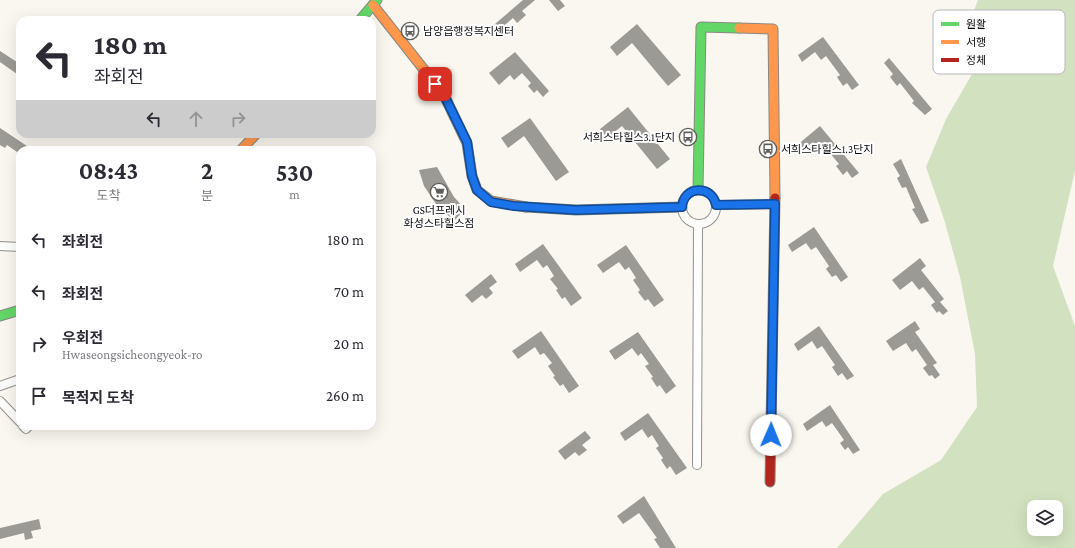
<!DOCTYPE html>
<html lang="ko">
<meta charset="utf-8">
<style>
body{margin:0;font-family:"Crimson Pro","Noto Sans KR",serif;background:#f7f7f7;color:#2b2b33;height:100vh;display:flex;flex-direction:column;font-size:15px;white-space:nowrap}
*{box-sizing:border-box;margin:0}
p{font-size:13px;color:#7c7c81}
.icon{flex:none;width:22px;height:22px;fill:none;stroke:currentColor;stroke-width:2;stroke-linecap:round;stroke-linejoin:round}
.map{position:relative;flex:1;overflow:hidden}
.drawer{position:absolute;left:16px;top:146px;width:360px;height:284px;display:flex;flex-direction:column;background:#fff;border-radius:12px;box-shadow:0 4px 16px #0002}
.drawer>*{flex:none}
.hud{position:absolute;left:16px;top:16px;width:360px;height:122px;border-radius:12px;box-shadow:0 4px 16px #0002;background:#fff;color:#2b2b33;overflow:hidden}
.controls{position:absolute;left:1027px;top:500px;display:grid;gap:8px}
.controls a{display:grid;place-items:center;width:36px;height:36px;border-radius:8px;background:#fff;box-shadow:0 4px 16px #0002;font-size:20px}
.pin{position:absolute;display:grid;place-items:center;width:34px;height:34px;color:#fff;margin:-17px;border-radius:8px;box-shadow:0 2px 6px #0006}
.me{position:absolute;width:44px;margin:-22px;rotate:1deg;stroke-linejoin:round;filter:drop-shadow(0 0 3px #0008)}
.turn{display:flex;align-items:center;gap:14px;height:84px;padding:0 12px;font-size:18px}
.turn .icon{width:52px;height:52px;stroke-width:2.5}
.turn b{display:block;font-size:28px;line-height:34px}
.lanes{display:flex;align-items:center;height:38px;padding:0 12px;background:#0003;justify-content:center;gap:20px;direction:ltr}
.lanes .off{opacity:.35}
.eta{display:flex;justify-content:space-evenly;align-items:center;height:68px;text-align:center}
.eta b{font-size:24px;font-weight:700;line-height:28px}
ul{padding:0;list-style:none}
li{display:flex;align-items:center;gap:12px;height:52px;padding:0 12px}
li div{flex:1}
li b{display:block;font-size:15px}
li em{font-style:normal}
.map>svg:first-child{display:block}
.forest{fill:#d2e2c0;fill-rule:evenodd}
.building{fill:#9c9a95}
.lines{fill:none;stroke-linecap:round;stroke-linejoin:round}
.street-casing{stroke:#92918e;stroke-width:10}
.fast-casing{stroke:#898884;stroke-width:11}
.slow-casing{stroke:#898884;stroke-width:11}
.jam-casing{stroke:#898884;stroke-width:11}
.street{stroke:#fefefd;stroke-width:8}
.fast{stroke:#63d668;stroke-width:9}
.slow{stroke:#ff974d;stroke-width:9}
.jam{stroke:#b3261e;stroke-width:9}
.route-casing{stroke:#114b97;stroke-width:10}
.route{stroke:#1a73e8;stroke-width:7}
.labels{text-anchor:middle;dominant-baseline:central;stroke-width:4;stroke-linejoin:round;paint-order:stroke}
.poi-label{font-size:11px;fill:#0b0b0b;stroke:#fff;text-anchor:start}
.key{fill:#fff;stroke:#b6b6b6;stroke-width:1}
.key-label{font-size:11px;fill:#0b0b0b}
</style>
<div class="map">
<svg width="1075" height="548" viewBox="0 0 1075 548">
<rect width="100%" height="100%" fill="#f9f7ef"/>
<path class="forest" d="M978,0H1075V171L1053,266L1075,326V548H837L883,494L941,460L977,407L975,354L960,277L944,219L926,167L946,119L983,55L980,40L967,29ZM1034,507H1056V529H1034Z"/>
<path class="building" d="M523,0H535L522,11L526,15L517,23L513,18L500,29L495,24Z
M549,0H560L565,6L558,11Z
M637,24L681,75L668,86L632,43L617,56L610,47Z
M823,37L859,85L852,90L847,83L843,86L837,77L840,75L826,56L821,60L815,52L802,62L798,55Z
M0,51L20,64V70L17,74L0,62Z
M515,52L549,91L543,97L537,90L534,93L528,86L531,83L522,73L514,80L510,75L499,85L489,73Z
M889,58L932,109L925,115L912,103L914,101L900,83L897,86L890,77L893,74L884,63Z
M628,107L670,159L657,169L622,126L607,138L600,129Z
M530,118L569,172L556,181L524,136L508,148L501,138Z
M820,126L859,173L852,178L847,171L843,175L836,166L839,164L824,146L819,149L813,142L801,152L796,146Z
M0,128L33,150H20V154L7,145L5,148L0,145Z
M901,159L929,221L921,224L912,209L915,208L906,187L902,188L897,178L900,176L893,164Z
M437,167L454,197L465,209L454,221L436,204L424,186L419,170Z
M814,227L848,277L841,282L836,275L832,277L826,269L829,266L816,247L811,250L806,243L792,252L788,245Z
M543,244L582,298L571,306L565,297L562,299L556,290L558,289L550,279L554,276L547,265L543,268L537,260L520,272L515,264Z
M626,245L664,300L654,307L648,299L645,301L638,292L640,290L633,280L636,278L629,267L625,270L619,262L603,273L597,265Z
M920,258L926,266L921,270L944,299L940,302L948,311L943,315L939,311L937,313L931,305L935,302L923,287L919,290L912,281L900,290L892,280Z
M491,274L497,282L489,288L493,293L486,299L482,295L472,303L465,295Z
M915,321L920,329L915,332L937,363L933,365L940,375L935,379L932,375L929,376L923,368L927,365L916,349L912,352L906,343L893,351L886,341Z
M819,326L854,376L847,380L842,373L838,376L832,367L835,365L822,346L817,349L812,341L798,351L794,344Z
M541,331L579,386L569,393L563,384L560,386L553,377L555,376L548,366L552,363L544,353L540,355L535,347L518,359L512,351Z
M638,332L676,386L666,394L660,385L657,387L651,378L653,377L645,366L649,364L641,353L638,356L632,348L615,360L609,351Z
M830,405L860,450L853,454L848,447L845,450L840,443L844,440L832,423L826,427L822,421L807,431L803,424Z
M648,413L687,468L676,475L670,466L667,469L661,460L663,458L656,448L659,446L652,435L648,438L642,429L625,441L620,433Z
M585,431L591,438L582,445L587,450L579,456L575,452L565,460L558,451Z
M644,496L676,548H660L654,539L657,538L639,513L623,524L617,516Z
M39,519L41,529L31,531L33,538L25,540L24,533L0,539V528Z"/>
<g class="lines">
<defs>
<path id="street" d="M682 207a17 17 0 1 1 34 0a17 17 0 1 1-34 0Z
M716,205L775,204
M0,246L20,247
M0,386L20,379
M0,401L20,422
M23,426L26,429L29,426
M697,465L698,224"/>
<path id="fast" d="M360,20L377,0
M698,190L701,27L739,28
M526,207L576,210L682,207
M0,316L20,310"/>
<path id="slow" d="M373,5L444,95L467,143L472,176L477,190L491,201L526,207
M739,28L773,29L775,198
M241,150L256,134"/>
<path id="jam" d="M770,482L775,198"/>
</defs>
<use href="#street" class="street-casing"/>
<use href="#fast" class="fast-casing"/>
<use href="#slow" class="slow-casing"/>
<use href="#jam" class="jam-casing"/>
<use href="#street" class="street"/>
<use href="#fast" class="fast"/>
<use href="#slow" class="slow"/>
<use href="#jam" class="jam"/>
</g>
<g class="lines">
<defs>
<path id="route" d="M435,84L444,95L467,142L472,176L477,190L491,202L514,206L576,210L682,207C684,185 712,185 716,205L775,204L771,435"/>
</defs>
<use href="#route" class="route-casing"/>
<use href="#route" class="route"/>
</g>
<defs>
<symbol id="bus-ring" viewBox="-11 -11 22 22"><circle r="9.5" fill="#fff" stroke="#5e5e5b" stroke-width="1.5"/><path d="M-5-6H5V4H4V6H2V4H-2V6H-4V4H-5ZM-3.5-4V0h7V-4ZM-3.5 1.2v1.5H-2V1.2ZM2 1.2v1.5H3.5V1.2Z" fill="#5e5e5b"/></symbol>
<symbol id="supermarket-ring" viewBox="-11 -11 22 22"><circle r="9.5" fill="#fff" stroke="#5e5e5b" stroke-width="1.5"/><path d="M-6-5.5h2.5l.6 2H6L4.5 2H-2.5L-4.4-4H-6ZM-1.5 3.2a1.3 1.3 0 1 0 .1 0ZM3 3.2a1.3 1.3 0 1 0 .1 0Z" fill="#5e5e5b"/></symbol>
</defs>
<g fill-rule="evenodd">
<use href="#bus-ring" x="400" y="21" width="20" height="20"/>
<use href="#bus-ring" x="678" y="127" width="20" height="20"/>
<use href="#bus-ring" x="758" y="139" width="20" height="20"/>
<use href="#supermarket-ring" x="429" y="182" width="20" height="20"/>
</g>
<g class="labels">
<g class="poi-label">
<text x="423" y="31">남양읍행정복지센터</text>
<text x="675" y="137" text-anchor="end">서희스타힐스3.1단지</text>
<text x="781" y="149">서희스타힐스1.3단지</text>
<text x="439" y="210" text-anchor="middle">GS더프레시<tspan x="439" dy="13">화성스타힐스점</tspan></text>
</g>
</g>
<rect x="933" y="10" width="132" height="64" rx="6" class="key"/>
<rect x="941" y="22" width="18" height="4" fill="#63d668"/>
<rect x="941" y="40" width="18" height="4" fill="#ff974d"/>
<rect x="941" y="58" width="18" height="4" fill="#b3261e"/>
<g class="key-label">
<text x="966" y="28">원활</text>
<text x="966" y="46">서행</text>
<text x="966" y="64">정체</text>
</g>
</svg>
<div class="controls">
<a><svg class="icon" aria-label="layers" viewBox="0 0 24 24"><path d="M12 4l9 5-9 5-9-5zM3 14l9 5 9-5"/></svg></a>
</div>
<div class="pin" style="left:435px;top:84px;background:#d93025"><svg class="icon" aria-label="arrive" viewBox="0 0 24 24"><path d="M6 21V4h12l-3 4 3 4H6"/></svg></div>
<svg class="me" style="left:771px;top:435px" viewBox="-20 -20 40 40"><circle r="19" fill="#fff"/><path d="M0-13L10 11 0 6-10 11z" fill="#1a73e8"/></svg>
<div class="hud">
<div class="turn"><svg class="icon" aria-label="left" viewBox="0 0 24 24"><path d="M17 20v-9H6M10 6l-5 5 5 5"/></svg><div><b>180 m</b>좌회전</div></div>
<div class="lanes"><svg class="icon" aria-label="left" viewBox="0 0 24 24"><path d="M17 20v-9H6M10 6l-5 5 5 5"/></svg><svg class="icon off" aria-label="ahead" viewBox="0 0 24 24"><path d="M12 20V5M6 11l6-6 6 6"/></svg><svg class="icon off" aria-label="right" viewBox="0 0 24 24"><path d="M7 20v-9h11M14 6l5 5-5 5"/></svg></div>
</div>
<section class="drawer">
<div class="eta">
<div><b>08:43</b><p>도착</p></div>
<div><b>2</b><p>분</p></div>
<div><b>530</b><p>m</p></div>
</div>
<ul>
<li><svg class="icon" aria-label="left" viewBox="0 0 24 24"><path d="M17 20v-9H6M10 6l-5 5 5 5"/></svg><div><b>좌회전</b></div><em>180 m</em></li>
<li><svg class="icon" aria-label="left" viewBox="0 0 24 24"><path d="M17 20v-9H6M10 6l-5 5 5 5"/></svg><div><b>좌회전</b></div><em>70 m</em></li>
<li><svg class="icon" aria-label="right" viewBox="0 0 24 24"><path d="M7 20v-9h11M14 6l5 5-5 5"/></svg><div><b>우회전</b><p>Hwaseongsicheongyeok-ro</p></div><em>20 m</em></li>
<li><svg class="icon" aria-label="arrive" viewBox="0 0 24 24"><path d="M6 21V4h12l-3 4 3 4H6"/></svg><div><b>목적지 도착</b></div><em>260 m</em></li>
</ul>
</section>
</div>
